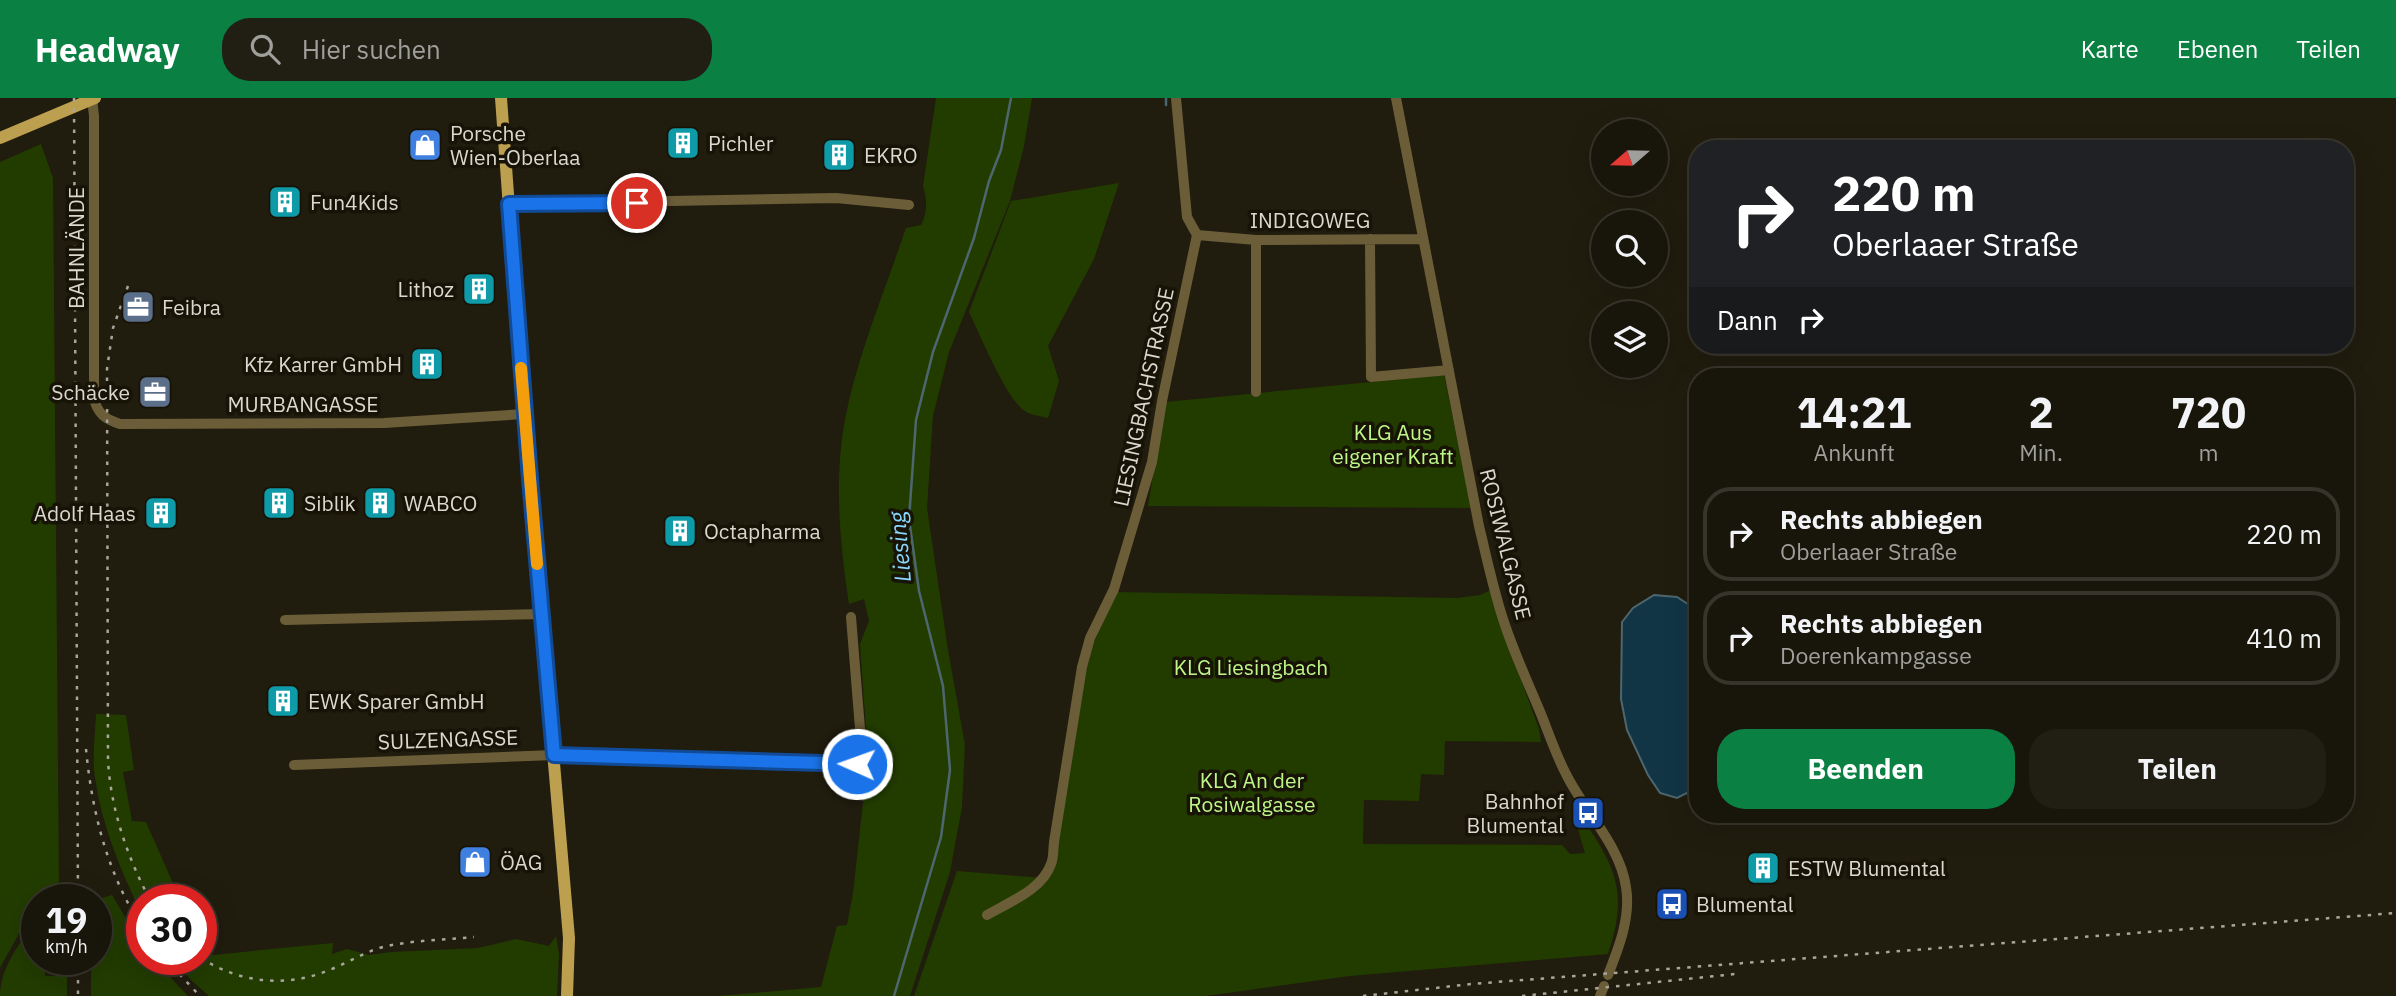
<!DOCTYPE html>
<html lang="de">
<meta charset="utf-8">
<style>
body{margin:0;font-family:"IBM Plex Sans",sans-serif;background:#211e13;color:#f1f3f6;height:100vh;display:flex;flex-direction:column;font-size:26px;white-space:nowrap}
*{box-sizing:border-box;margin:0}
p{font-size:23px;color:#9f9f9c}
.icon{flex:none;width:38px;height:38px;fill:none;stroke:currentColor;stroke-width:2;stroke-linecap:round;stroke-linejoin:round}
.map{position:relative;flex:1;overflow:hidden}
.panel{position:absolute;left:1689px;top:270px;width:665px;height:455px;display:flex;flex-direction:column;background:#18150a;border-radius:28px;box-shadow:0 7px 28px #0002,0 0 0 2px #36342b}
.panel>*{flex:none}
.hud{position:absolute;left:1689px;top:42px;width:665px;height:214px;border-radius:28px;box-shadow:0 7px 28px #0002,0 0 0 2px #36342b;background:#202124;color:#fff;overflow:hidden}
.needle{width:46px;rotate:250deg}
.controls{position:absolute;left:1591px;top:21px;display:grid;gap:14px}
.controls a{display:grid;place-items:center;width:77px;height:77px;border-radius:50%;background:#18150a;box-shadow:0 7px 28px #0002,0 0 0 2px #36342b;font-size:35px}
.speed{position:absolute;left:21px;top:786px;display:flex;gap:14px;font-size:35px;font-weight:700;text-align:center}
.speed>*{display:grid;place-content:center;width:91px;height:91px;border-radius:50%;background:#18150a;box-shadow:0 7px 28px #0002,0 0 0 2px #36342b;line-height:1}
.speed small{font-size:18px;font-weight:400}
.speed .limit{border:10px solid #d22;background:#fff;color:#111}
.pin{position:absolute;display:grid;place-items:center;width:60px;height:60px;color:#fff;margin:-30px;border:4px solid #fff;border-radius:50%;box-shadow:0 2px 7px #0007}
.me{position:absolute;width:77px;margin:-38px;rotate:272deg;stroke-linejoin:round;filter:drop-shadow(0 0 5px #0008)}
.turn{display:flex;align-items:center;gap:24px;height:147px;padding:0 28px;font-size:32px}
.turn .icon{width:91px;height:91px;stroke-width:2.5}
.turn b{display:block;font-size:49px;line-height:60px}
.then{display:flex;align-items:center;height:66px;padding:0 28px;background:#0003;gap:14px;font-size:26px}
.eta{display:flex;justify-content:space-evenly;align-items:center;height:119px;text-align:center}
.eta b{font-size:42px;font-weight:700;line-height:49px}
.cta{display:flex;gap:14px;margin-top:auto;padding:14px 28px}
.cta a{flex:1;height:80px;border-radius:28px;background:#0b8043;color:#fff;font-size:28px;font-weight:700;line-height:80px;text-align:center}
.cta a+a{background:#211e13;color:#f1f3f6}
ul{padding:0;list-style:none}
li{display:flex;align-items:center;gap:21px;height:94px;margin:0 14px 10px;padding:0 14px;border:4px solid #36342b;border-radius:28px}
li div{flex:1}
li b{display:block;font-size:26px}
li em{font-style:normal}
header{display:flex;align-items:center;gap:42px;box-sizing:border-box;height:98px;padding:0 35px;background:#0b8043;color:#fff}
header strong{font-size:33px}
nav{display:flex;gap:38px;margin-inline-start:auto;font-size:24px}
.search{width:490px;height:63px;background:#211e13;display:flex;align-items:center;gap:18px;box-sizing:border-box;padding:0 24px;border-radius:28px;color:#9f9f9c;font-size:26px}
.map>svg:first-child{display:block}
.green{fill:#223c00}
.water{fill:#113545;stroke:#4e666e;stroke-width:2}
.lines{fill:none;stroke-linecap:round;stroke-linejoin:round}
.stream{stroke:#4e666e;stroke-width:2.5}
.minor{stroke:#6c5d39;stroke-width:10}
.major{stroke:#bd9f50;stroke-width:12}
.rail{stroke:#a9a69b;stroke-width:2.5;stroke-dasharray:3.5 7;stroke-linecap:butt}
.route-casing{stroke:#114b97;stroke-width:18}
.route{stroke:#1a73e8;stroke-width:12}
.slow{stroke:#f59e0b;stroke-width:12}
.labels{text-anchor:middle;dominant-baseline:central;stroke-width:7;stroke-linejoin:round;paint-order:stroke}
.poi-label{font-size:21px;fill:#dbd8cf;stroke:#171306;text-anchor:start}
.street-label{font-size:21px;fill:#dbd8cf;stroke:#171306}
.park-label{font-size:21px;fill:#bef788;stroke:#171306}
.water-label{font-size:23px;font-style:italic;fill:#8ad7fc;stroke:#171306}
</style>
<header>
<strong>Headway</strong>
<div class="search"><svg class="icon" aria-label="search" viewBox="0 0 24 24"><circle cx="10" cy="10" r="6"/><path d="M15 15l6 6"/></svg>Hier suchen</div>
<nav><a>Karte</a><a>Ebenen</a><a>Teilen</a></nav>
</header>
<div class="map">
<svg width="2396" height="898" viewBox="0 0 2396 898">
<rect width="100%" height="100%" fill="#201c0e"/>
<path class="green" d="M936,0H1032L1024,48L1010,103L949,254L933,318L927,410L948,552L965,647L962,709L950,774L910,898H718L821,889L837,828L847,827L853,795L868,660L860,546L869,523L864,501L849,506C841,452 835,396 842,341C851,272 884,196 906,130L921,127C928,114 927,101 923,88Z
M41,46L53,80L59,789L48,801L37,802V814L21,832L0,870V64Z
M1119,85L1094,161L1048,248L1059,283L1048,320C1039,318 1029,317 1022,311C1004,295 980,237 969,214L1011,103Z
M1444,277L1471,410L1148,408L1165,304Z
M1491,492L1502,530L1539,631L1541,644L1445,643L1444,677L1421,676L1419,703L1364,702L1363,746L1562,747L1570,756L1585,755L1572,711L1575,709C1612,765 1631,788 1608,856L1350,878L1206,898H914L957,773L1044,780L1046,777L1079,602L1092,549L1116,494L1458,500L1480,497Z
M96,616L126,617L134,672L123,674L132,723L146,724L180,801L142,802V816C120,772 99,720 94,671C93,653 95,634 96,616Z
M112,797L142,847V861H153L188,898H91V861H96V802Z
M37,824V861H66V870H51L44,867L45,878H67V898H0C0,871 19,844 37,824Z
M201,838L212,857L333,845L332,856L347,851L369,857L391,854L478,850L516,841L549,848L556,838L559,856L557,898H209L192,883L173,861H201Z"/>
<path class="water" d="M1654,497L1677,499L1697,512V690L1677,700L1660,695L1648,677L1627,632L1621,601L1622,524L1633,510Z"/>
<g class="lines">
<path class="stream" d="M1166,0V7
M894,898L941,739L950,672L943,588L919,493L909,421L916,322L933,254L974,140L989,83L1001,52L1011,0"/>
<path class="minor" d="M92,0L94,18V301C98,316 105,321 120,326L384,325L524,316
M1396,0L1479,428C1487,461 1494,495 1505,527C1515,557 1529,587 1541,616C1549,636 1556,657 1566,676C1584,713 1620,747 1626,789C1631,819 1619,849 1608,877
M509,106L836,100L909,107
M1197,137L1256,142L1423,141
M1370,141L1371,279L1449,272
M1256,142V294
M285,522L542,516
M294,667L554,657L857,666L861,643L851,519
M987,817C1009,804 1042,792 1051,766C1054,759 1053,751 1054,744L1082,569L1090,540L1114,491L1152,364L1162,303L1197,137L1187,119L1176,0
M1600,898L1604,888"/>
<path class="major" d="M501,0L524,316L569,840L567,898
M0,40L95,0"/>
<path class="rail" d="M74,0L78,802
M128,188L113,230L107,271L108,663C111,712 127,758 150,802
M86,651C92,714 107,775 142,829
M201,860C239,885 288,890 329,872C348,865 364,854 383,849C412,842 444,842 474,839
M78,861V898
M165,861L200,898
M1363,898L1471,886L2396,815
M1522,898L1735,876"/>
</g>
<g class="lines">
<defs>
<path id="route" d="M637,105L509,106L530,381L554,657L857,666"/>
</defs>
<use href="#route" class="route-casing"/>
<use href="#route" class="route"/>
<path class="slow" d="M521,270L537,466"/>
</g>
<defs>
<symbol id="building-square" viewBox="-11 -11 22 22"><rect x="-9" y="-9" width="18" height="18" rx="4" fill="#0f9aa8" stroke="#171306"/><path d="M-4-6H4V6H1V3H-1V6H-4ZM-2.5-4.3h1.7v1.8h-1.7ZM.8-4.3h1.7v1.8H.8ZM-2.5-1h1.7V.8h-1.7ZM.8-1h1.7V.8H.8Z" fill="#fff"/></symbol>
<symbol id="shop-square" viewBox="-11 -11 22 22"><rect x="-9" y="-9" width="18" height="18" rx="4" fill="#3f7fe0" stroke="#171306"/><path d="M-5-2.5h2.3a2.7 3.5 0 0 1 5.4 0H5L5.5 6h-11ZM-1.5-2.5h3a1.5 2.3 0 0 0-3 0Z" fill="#fff"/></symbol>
<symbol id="office-square" viewBox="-11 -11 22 22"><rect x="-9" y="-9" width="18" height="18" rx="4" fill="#5c6f8a" stroke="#171306"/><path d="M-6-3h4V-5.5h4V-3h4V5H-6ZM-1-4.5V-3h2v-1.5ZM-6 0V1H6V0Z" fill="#fff"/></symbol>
<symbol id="bus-square" viewBox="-11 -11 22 22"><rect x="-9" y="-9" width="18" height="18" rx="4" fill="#1a4fb4" stroke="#171306"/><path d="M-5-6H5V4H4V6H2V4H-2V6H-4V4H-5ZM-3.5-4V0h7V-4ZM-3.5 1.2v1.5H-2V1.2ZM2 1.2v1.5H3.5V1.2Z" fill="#fff"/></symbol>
</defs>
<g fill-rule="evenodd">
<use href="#building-square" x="664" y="26" width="38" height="38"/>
<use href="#shop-square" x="406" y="28" width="38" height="38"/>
<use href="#building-square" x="820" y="38" width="38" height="38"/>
<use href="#building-square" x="266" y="85" width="38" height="38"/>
<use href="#building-square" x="460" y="172" width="38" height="38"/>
<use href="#office-square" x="119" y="190" width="38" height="38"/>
<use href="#building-square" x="408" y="247" width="38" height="38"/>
<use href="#office-square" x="136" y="275" width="38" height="38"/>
<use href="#building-square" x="260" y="386" width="38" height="38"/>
<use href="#building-square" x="361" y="386" width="38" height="38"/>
<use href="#building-square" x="142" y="396" width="38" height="38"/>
<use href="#building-square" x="661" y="414" width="38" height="38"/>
<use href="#building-square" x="264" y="584" width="38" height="38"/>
<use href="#bus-square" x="1569" y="696" width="38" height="38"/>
<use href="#shop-square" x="456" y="745" width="38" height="38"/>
<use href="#building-square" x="1744" y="751" width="38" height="38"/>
<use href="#bus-square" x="1653" y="787" width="38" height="38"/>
</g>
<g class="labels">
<g class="poi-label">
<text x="450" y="35">Porsche<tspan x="450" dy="24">Wien-Oberlaa</tspan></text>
<text x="708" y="45">Pichler</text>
<text x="864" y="57">EKRO</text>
<text x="310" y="104">Fun4Kids</text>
<text x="454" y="191" text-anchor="end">Lithoz</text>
<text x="162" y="209">Feibra</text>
<text x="402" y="266" text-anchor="end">Kfz Karrer GmbH</text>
<text x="130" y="294" text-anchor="end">Schäcke</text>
<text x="304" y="405">Siblik</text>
<text x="404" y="405">WABCO</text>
<text x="136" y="415" text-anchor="end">Adolf Haas</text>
<text x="704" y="433">Octapharma</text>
<text x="308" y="603">EWK Sparer GmbH</text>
<text x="1564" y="703" text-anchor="end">Bahnhof<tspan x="1564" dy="24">Blumental</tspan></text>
<text x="500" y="764">ÖAG</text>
<text x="1788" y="770">ESTW Blumental</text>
<text x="1696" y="806">Blumental</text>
</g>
<g class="street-label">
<text x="1310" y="122">INDIGOWEG</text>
<text transform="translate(76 150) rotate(-90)">BAHNLÄNDE</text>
<text transform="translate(1143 299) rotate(-78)">LIESINGBACHSTRASSE</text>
<text x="303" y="306">MURBANGASSE</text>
<text transform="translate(1506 446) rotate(76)">ROSIWALGASSE</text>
<text transform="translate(448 641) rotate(-2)">SULZENGASSE</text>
</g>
<g class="park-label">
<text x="1393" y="334">KLG Aus<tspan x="1393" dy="24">eigener Kraft</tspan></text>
<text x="1251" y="569">KLG Liesingbach</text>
<text x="1252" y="682">KLG An der<tspan x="1252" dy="24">Rosiwalgasse</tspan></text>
</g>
<g class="water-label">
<text transform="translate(899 449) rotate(-95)">Liesing</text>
</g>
</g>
</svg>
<div class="controls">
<a><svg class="needle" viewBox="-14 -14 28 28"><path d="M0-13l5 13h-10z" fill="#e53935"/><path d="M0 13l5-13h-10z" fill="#9f9f9c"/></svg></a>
<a><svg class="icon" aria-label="search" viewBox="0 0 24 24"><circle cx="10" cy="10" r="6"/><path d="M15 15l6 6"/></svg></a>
<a><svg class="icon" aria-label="layers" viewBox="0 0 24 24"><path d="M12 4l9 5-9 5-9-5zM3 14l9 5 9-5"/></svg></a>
</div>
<div class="speed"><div>19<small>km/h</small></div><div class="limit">30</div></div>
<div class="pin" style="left:637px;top:105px;background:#d93025"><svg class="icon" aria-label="arrive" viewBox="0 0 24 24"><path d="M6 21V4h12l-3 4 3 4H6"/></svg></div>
<svg class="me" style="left:857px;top:666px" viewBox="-20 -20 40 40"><circle r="17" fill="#1a73e8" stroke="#fff" stroke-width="3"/><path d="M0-11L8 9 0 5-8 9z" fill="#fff"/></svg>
<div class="hud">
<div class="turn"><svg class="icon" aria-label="right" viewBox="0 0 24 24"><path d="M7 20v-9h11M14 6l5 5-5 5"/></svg><div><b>220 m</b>Oberlaaer Straße</div></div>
<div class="then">Dann<svg class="icon" aria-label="right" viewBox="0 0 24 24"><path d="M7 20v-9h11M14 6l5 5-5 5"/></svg></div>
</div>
<section class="panel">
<div class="eta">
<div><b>14:21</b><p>Ankunft</p></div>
<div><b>2</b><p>Min.</p></div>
<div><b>720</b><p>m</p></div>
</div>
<ul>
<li><svg class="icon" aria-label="right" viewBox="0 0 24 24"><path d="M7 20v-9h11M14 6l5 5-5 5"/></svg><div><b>Rechts abbiegen</b><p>Oberlaaer Straße</p></div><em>220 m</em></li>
<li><svg class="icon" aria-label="right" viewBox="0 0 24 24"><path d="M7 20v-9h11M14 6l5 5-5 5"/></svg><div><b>Rechts abbiegen</b><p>Doerenkampgasse</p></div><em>410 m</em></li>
</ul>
<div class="cta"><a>Beenden</a><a>Teilen</a></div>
</section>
</div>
